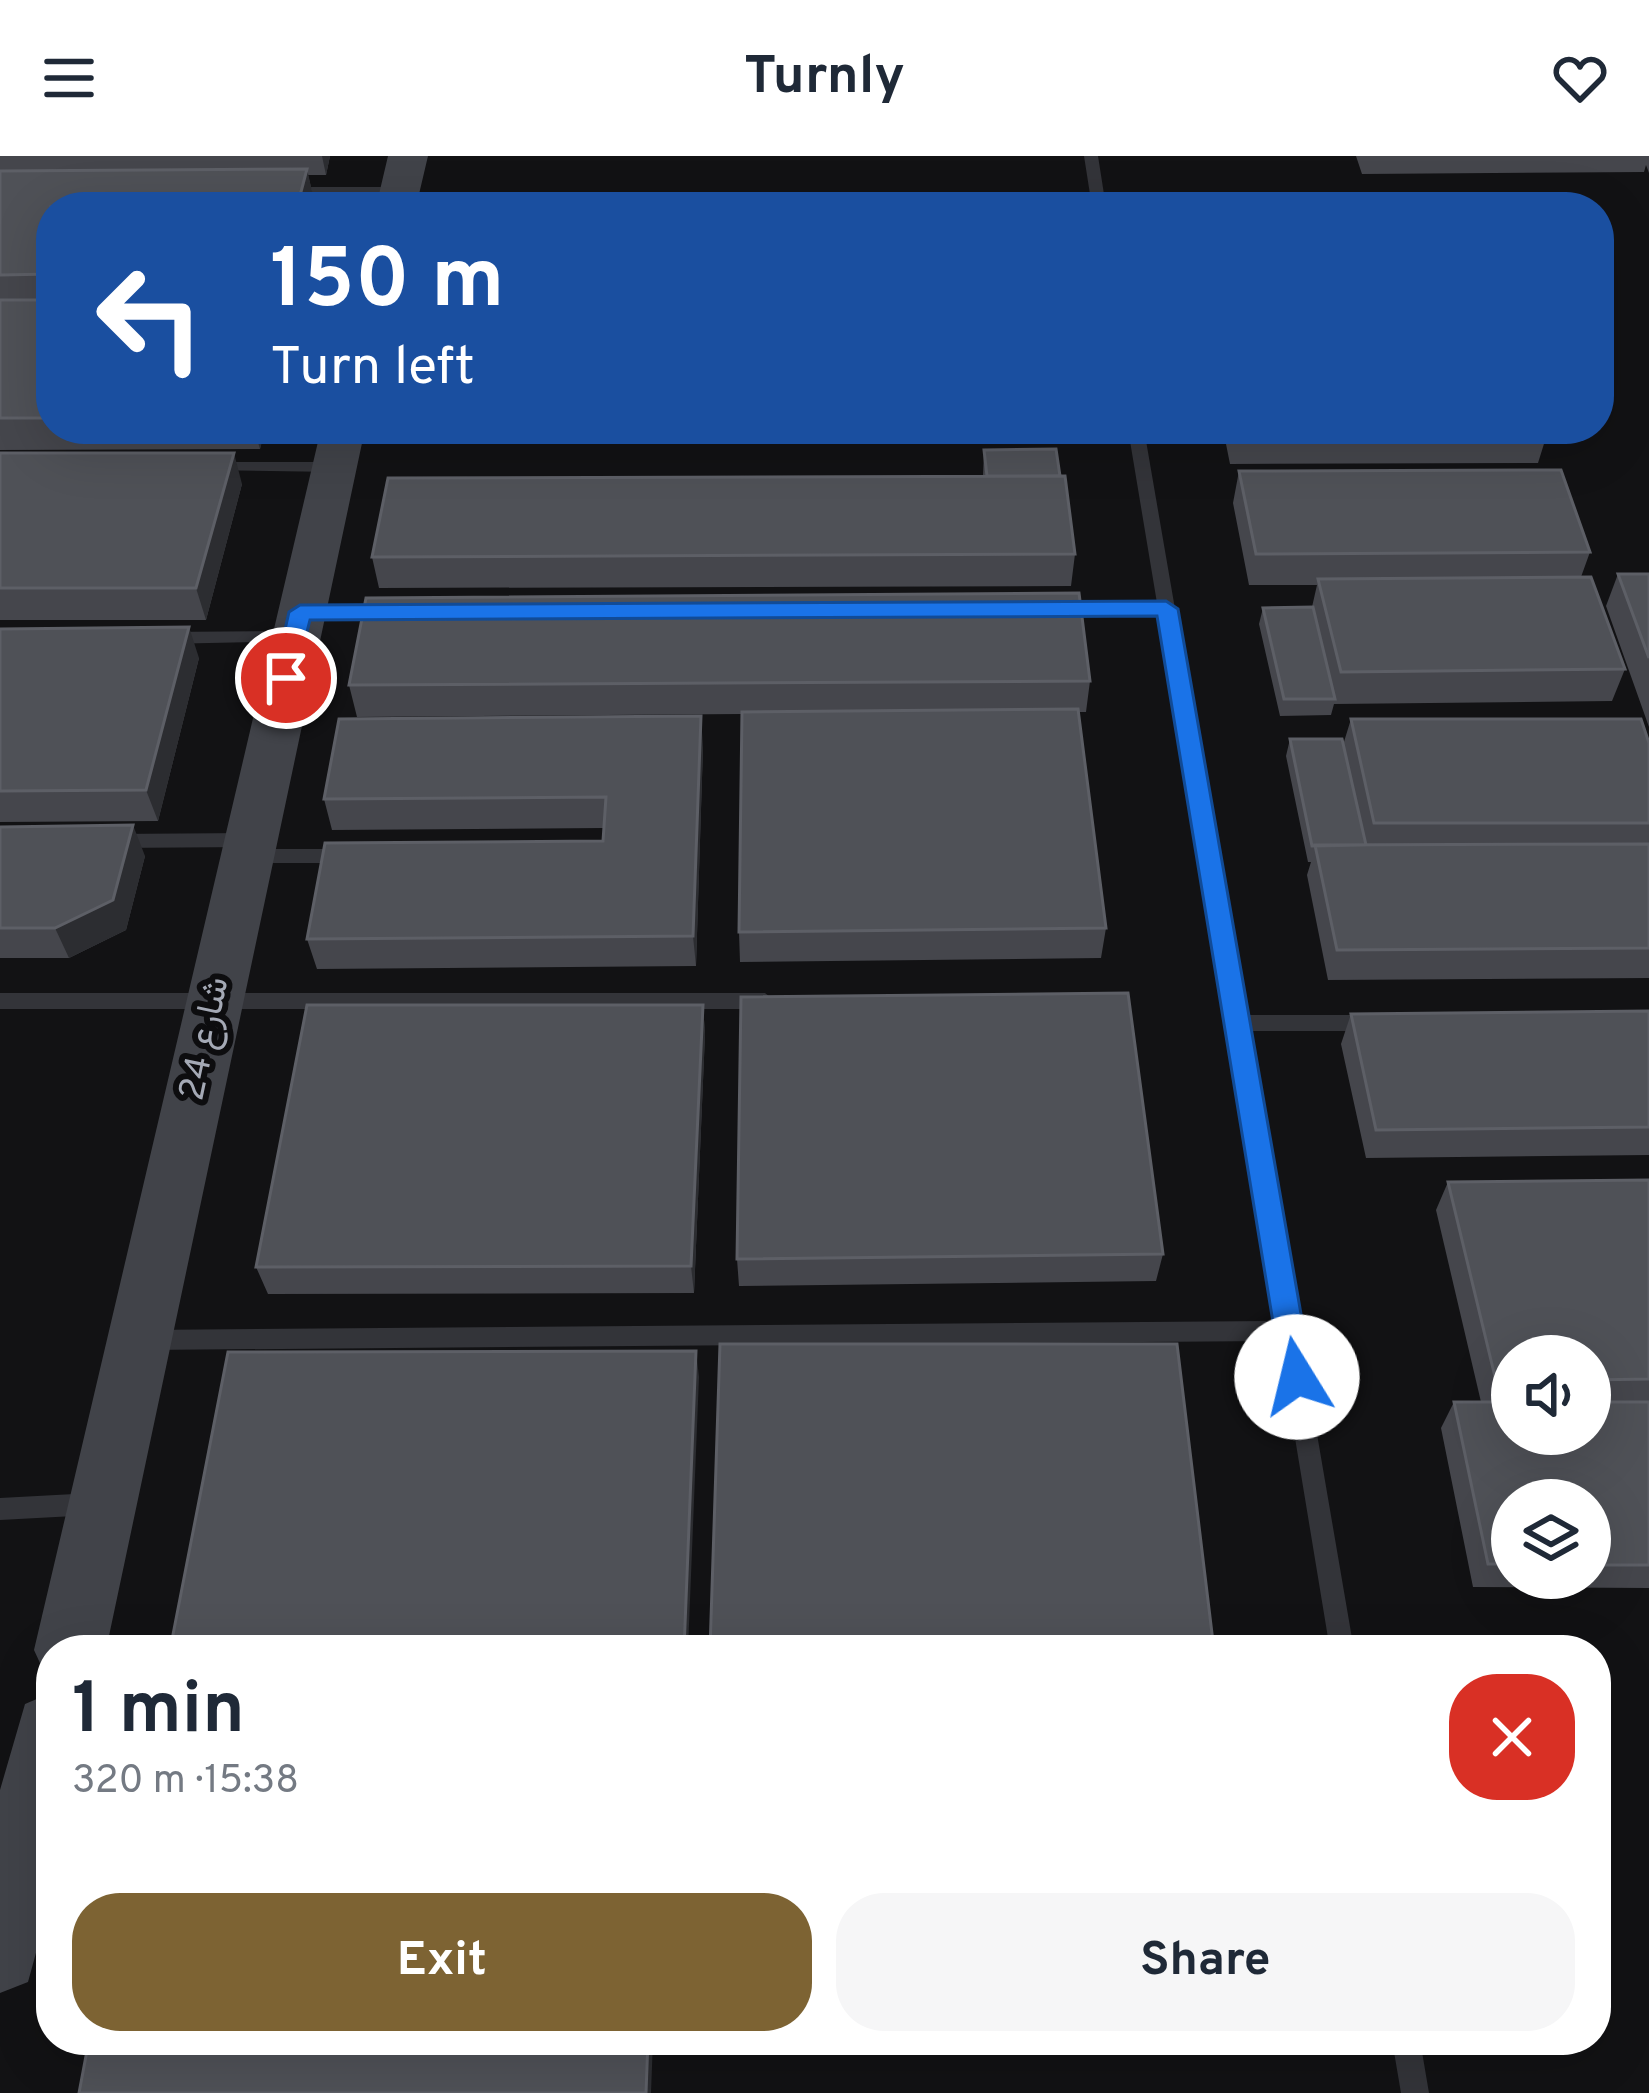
<!DOCTYPE html>
<meta charset="utf-8">
<style>
body{margin:0;font-family:Overpass,Vazirmatn,sans-serif;background:#f6f6f7;color:#1f2937;height:100vh;display:flex;flex-direction:column;font-size:45px;white-space:nowrap}
*{box-sizing:border-box;margin:0}
p{font-size:39px;color:#747a83}
.icon{flex:none;width:66px;height:66px;fill:none;stroke:currentColor;stroke-width:2;stroke-linecap:round;stroke-linejoin:round}
.map{position:relative;flex:1;overflow:hidden}
.side{position:absolute;left:36px;top:1479px;width:1575px;height:420px;display:flex;flex-direction:column;background:#fff;border-radius:48px;box-shadow:0 12px 48px #0002}
.side>*{flex:none}
.banner{position:absolute;left:36px;top:36px;width:1578px;height:252px;border-radius:48px;box-shadow:0 12px 48px #0002;background:#1a4fa0;color:#fff;overflow:hidden}
.controls{position:absolute;left:1491px;top:1179px;display:grid;gap:24px}
.controls a{display:grid;place-items:center;width:120px;height:120px;border-radius:50%;background:#fff;box-shadow:0 12px 48px #0002;font-size:60px}
.pin{position:absolute;display:grid;place-items:center;width:102px;height:102px;color:#fff;margin:-51px;border:6px solid #fff;border-radius:50%;box-shadow:0 3px 12px #0007}
.me{position:absolute;width:132px;margin:-66px;rotate:351deg;stroke-linejoin:round;filter:drop-shadow(0 0 9px #0008)}
.turn{display:flex;align-items:center;gap:42px;height:252px;padding:0 36px;font-size:54px}
.turn .icon{width:156px;height:156px;stroke-width:2.5}
.turn b{display:block;font-size:84px;line-height:102px}
.round{display:grid;place-items:center;flex:none;width:126px;height:126px;border-radius:48px;background:#f6f6f7}
.summary{display:flex;align-items:center;justify-content:space-between;height:204px;padding:0 36px}
h1{font-size:72px;font-weight:700;line-height:90px}
.primary-button{display:flex;gap:24px;margin-top:auto;padding:24px 36px}
.primary-button a{flex:1;height:138px;border-radius:48px;background:#7d6333;color:#fff;font-size:48px;font-weight:700;line-height:138px;text-align:center}
.primary-button a+a{background:#f6f6f7;color:#1f2937}
header{display:flex;justify-content:space-between;align-items:center;height:156px;padding:0 36px;background:#fff;font-size:54px;font-weight:700}
.map>svg:first-child{display:block}
.lines{fill:none;stroke-linecap:round;stroke-linejoin:round}
.lane{fill:#333439;fill-rule:evenodd}
.secondary{fill:#414349;fill-rule:evenodd}
.wall{fill:#45464c;fill-rule:evenodd}
.shaded-wall{fill:#2c2d31}
.building{fill:#4f5157;stroke:#5d5f66;stroke-width:3}
.route{fill:#1a73e8;stroke:#114b97;stroke-width:3}
.labels{text-anchor:middle;dominant-baseline:central;stroke-width:12;stroke-linejoin:round;paint-order:stroke}
.street-label{font-size:36px;fill:#a4a9b5;stroke:#0d0d0f}
</style>
<header><svg class="icon" aria-label="menu" viewBox="0 0 24 24"><path d="M4 6h16M4 12h16M4 18h16"/></svg>Turnly<svg class="icon" aria-label="heart" viewBox="0 0 24 24"><path d="M12 20l-8-8c-3-5 5-10 8-4 3-6 11-1 8 4z"/></svg></header>
<div class="map">
<svg width="1649" height="1937" viewBox="0 0 1649 1937">
<rect width="100%" height="100%" fill="#121214"/>
<g class="lines">
<path class="lane" d="M1084,0H1098L1106,51H1092Z
M400,31L405,32V38L286,39L279,35L286,31Z
M1128,273H1144L1245,859H1372L1382,867L1372,875H1248L1354,1494H1330L1279,1185L144,1194L136,1191L133,1184L136,1177L144,1174L1275,1165L1159,459H1053L1044,453L1053,447H1157Z
M209,306H334L342,311L334,316L203,314V308Z
M300,450H392L401,456L392,462L294,460L291,456Z
M295,475L304,481L301,485L163,488L154,482L163,476Z
M249,677L258,684L249,691L113,692L104,685L113,678Z
M251,693H352L361,700L352,707H251L242,700Z
M0,837H765L775,845L765,853H0Z
M93,1337L101,1340L105,1348L101,1356L93,1359L0,1364V1342Z
M1392,1884H1420L1429,1937H1401Z"/>
<path class="secondary" d="M388,0H428L416,51H376Z
M321,273H365L106,1494H51V1521L45,1518L34,1494Z
M51,1537V1742L28,1826L0,1837V1634L25,1548Z"/>
</g>
<path class="wall" d="M0,0H330L326,19H308L314,44L51,51V273H265L260,293L0,294Z
M1356,0H1649V17L1646,9L1644,16L1362,18Z
M1223,273H1548V275L1538,307L1230,308Z
M984,294L1060,320L1075,398L1071,430L379,432L372,401L983,320Z
M0,297L242,328L206,464H0Z
M1239,315L1590,396L1581,421L1625,513L1612,545L1334,548L1331,559L1280,560L1259,468L1263,452L1312,451L1317,429H1249L1233,347Z
M1618,418H1649V571L1606,450Z
M0,473L199,502L158,665L0,666Z
M1090,525L1086,556H1079L1106,772L1101,802L740,806L739,776L742,558L357,561L349,529Z
M1351,563L1649,587V822L1328,824L1307,719L1311,706H1308L1286,600L1290,583L1343,589Z
M703,591L696,810L317,813L307,783L603,685L604,672L332,674L324,643Z
M0,671L145,700L126,774L69,802H0Z
M703,849L705,878L694,1137L268,1138L256,1111Z
M1649,855V999L1366,1002L1341,888L1351,858Z
M1649,1024V1432L1473,1431L1441,1272L1454,1246H1481L1436,1054L1448,1026ZM1512,1200H1590V1278H1512ZM1512,1344H1590V1422H1512Z
M1163,1098L1156,1125L739,1130L737,1103Z
M708,1884H1252L1250,1886L709,1887Z"/>
<path class="shaded-wall" d="M322,0H330L326,19Z
M307,13L314,44L312,51H297Z
M254,273H265L260,293Z
M234,297L242,328L206,464L196,432Z
M189,471L199,502L158,665L146,634Z
M701,560L703,591L696,810L693,780Z
M133,669L145,700L126,774L69,802L55,772Z
M703,849L705,878L694,1137L691,1110Z
M696,1195L699,1221L688,1494H684Z
M648,1884H653L651,1937H646Z"/>
<path class="building" d="M307,13L297,51H51V118L0,119V15Z
M0,144H51V262H0Z
M1235,273H1548V275L1236,277Z
M1056,293L1060,320H987L984,294Z
M0,297H234L196,432H0Z
M1561,314L1590,396L1256,398L1239,315Z
M1065,320L1075,398L372,401L388,322Z
M1618,418H1649V502Z
M1591,421L1625,513L1341,516L1318,423Z
M1079,437L1090,525L349,529L366,442Z
M1313,451L1335,543H1284L1263,452Z
M189,471L146,634L0,635V473Z
M1078,553L1106,772L739,776L742,556Z
M701,560L693,780L307,783L325,687L603,685L606,641L324,643L339,563Z
M1351,563H1641L1649,587V667H1374Z
M1290,583H1342L1366,689L1312,690Z
M133,669L113,744L55,772H0V671Z
M1649,688V792L1337,794L1315,689Z
M1128,837L1163,1098L737,1103L741,841Z
M307,849H703L691,1110L256,1111Z
M1649,855V971L1376,974L1351,858Z
M1649,1024V1223L1590,1224V1200H1512V1224L1496,1225L1448,1026Z
M720,1188H1177L1214,1494H710Z
M696,1195L684,1494H170L228,1196Z
M1454,1246H1512V1278H1590V1246H1649V1409H1590V1344H1512V1408H1488Z
M89,1884H648L646,1937H79Z"/>
<path class="route" d="M1166,445L1178,453L1312,1221L1308,1230L1297,1234L1287,1230L1282,1221L1157,460L310,464L294,527L286,530L274,522L289,456L300,449Z"/>
<g class="labels">
<g class="street-label">
<text transform="translate(206 883) rotate(-78)">شارع 24</text>
</g>
</g>
</svg>
<div class="controls">
<a><svg class="icon" aria-label="sound" viewBox="0 0 24 24"><path d="M4 9h4l5-4v14l-5-4H4zM17 9q2 3 0 6"/></svg></a>
<a><svg class="icon" aria-label="layers" viewBox="0 0 24 24"><path d="M12 4l9 5-9 5-9-5zM3 14l9 5 9-5"/></svg></a>
</div>
<div class="pin" style="left:286px;top:522px;background:#d93025"><svg class="icon" aria-label="arrive" viewBox="0 0 24 24"><path d="M6 21V4h12l-3 4 3 4H6"/></svg></div>
<svg class="me" style="left:1297px;top:1221px" viewBox="-20 -20 40 40"><circle r="19" fill="#fff"/><path d="M0-13L10 11 0 6-10 11z" fill="#1a73e8"/></svg>
<div class="banner">
<div class="turn"><svg class="icon" aria-label="left" viewBox="0 0 24 24"><path d="M17 20v-9H6M10 6l-5 5 5 5"/></svg><div><b>150 m</b>Turn left</div></div>
</div>
<section class="side">
<div class="summary"><div><h1>1 min</h1><p>320 m · 15:38</p></div><a class="round" style="background:#d93025;color:#fff"><svg class="icon" aria-label="close" viewBox="0 0 24 24"><path d="M6 6l12 12M18 6L6 18"/></svg></a></div>
<div class="primary-button"><a>Exit</a><a>Share</a></div>
</section>
</div>
